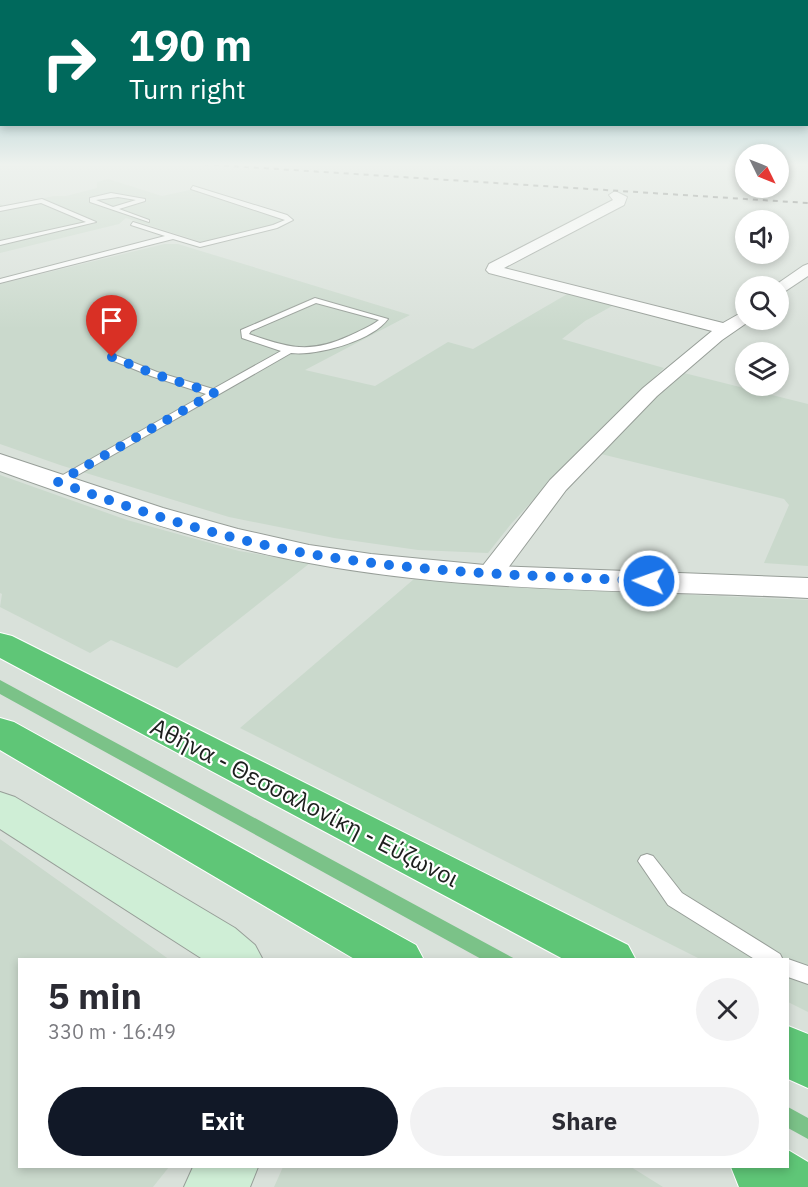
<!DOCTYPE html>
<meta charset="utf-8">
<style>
body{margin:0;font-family:"IBM Plex Sans",sans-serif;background:#f2f2f3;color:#2b2b33;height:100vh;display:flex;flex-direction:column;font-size:22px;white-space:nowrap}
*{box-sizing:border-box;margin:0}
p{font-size:20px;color:#7c7c81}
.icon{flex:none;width:33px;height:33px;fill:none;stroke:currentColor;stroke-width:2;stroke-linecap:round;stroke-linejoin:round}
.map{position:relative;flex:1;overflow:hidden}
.sheet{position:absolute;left:18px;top:958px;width:771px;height:210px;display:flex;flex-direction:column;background:#fff;border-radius:0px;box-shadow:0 3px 9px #0003}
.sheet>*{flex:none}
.top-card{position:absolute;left:0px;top:0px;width:808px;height:126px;box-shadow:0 3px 9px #0003;background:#00695c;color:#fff;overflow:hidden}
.needle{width:39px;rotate:133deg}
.controls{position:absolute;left:735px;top:144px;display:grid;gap:12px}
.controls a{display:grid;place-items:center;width:54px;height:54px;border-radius:50%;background:#fff;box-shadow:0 3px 9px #0003;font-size:30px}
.pin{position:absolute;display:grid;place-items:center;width:51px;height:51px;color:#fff;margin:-62px -26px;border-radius:50% 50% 50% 0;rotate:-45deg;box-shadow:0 0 6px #0007}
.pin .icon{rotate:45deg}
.me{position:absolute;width:66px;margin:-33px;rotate:272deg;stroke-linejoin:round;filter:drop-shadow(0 0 4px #0008)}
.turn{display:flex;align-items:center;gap:21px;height:126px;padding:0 30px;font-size:27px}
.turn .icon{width:78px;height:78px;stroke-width:2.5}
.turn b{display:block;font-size:42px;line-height:51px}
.round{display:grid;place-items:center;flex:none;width:63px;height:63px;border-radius:32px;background:#f2f2f3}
.headline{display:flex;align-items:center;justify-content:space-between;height:102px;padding:0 30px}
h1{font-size:36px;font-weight:700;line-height:45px}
.cta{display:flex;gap:12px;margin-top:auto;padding:12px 30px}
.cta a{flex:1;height:69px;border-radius:36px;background:#111827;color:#fff;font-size:24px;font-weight:700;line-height:69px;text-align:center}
.cta a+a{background:#f2f2f3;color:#2b2b33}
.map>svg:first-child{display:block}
.built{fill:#cad9cc}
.green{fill:#7bc288}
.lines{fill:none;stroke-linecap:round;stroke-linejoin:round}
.service-casing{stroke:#979e98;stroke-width:2}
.minor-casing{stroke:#979e98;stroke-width:2}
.tertiary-casing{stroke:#979e98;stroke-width:2}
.secondary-casing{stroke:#979e98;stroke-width:2}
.motorway-casing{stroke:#fff;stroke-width:2}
.service{fill:#fff;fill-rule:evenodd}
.minor{fill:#fff;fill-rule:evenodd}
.tertiary{fill:#fff;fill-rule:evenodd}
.secondary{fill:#cfeed6;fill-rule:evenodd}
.motorway{fill:#5fc677;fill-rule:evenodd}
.rail{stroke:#494c49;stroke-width:2;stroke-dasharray:5 5;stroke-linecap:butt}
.route{stroke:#1a73e8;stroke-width:10;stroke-dasharray:0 18}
.labels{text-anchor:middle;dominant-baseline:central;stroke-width:4.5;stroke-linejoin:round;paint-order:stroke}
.near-street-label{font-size:24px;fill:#1d1f1d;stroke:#fff}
</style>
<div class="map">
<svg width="808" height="1187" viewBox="0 0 808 1187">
<rect width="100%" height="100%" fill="#d9e1da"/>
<path class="built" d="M108,179L162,196L194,189L287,219L282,224L204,243L126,218L119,224L0,253V204L4,206L54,196H66L97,188V182Z
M164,244H178L410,315L305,370L375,386L448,342L473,349L569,293L614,305L585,321L562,339L664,368L583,446L511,524L488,553L418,550L334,538L229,517L60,465L0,444V284Z
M680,372L808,404V566L764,563L789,505L784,499L597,453Z
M0,475L127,520L239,551L310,563L177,668L111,640L90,653L0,607L2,594L0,593Z
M414,579L507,587L808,600V1012L788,1002V960H702L240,728Z
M0,839L170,960H20V1167H169L153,1187H0Z
M283,1167H631L663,1187H274Z"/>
<path class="green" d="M0,680L517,960H483L0,694Z
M788,1107L808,1118V1139L788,1128Z"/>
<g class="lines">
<defs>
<path id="service" d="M193,186L287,215L293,220L277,228L200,247L173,239L0,283V279L165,236L131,225L133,222L200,243L273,225L285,220L191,189Z
M111,193L145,199V201L119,209L149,220V222L90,202V198ZM118,197L136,200L113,207L96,200Z
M42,199L96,222L0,245V241L86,222L41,203L0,211V207Z
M315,298L388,319C372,341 317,356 291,353L62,484H54V480L206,394L151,376L109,359V355H115L157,372L213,389L281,351L242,338L241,330ZM316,303L379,320C370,327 359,331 349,336C310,354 289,348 249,334L251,331Z
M647,854L653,856L682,893L780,954L783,960H756L668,905L638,861L641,856Z
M788,959L808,966V984L788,977V960H786Z"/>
<path id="minor" d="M615,191L627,197L624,205L504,268L723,323L746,310V320H751L722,340L657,396L566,490L499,580L490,582L481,580L477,574L481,568L550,480L643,388L712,331L489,273L486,270L489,264L613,200L609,195Z
M808,264V276L778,296V286H774L803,266Z"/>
<path id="tertiary" d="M0,454L163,508L238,529L309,545L371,554L495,566L808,578V598C642,589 473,594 309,563C203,544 101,507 0,471Z"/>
<path id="secondary" d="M0,792L15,797L235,928L255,945L263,960H204L0,829Z
M193,1167H258L250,1187H184Z"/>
<path id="motorway" d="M0,633L12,636L628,945L636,960H565L0,658Z
M0,718L14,722L416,945L424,960H356L0,750Z
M788,1026L808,1034V1088L788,1079Z
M788,1150L808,1162V1187H739L731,1167H788Z"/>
</defs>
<use href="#service" class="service-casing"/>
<use href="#minor" class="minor-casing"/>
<use href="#tertiary" class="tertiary-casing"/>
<use href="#secondary" class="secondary-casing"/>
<use href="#motorway" class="motorway-casing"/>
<use href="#service" class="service"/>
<use href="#minor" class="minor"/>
<use href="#tertiary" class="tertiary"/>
<use href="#secondary" class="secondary"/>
<use href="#motorway" class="motorway"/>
<path class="rail" d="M184,163L808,203"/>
</g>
<linearGradient id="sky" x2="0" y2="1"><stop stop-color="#6caab3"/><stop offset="0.5" stop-color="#eef2ee"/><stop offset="1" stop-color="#eef2ee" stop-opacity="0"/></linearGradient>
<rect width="808" height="329" fill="url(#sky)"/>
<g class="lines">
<path class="route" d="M112,357L154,374L214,393L58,482C140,512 224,539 310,554C422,573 536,576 649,581"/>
</g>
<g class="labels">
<g class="near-street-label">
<text transform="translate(305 802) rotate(27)">Αθήνα - Θεσσαλονίκη - Εύζωνοι</text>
</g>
</g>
</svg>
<div class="controls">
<a><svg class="needle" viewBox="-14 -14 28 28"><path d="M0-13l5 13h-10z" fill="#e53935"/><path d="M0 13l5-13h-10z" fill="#7c7c81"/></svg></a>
<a><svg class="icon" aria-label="sound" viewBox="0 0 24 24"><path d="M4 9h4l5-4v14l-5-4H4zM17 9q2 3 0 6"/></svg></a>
<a><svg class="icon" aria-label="search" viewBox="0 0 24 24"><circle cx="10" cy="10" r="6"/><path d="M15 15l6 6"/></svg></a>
<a><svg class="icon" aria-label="layers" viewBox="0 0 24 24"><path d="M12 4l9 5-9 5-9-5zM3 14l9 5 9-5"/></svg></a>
</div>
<div class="pin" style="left:112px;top:357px;background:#d93025"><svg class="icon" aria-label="arrive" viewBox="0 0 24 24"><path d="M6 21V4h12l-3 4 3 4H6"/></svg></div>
<svg class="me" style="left:649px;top:581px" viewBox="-20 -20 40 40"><circle r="17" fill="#1a73e8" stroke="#fff" stroke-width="3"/><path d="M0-11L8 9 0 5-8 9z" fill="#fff"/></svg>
<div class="top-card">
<div class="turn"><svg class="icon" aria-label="right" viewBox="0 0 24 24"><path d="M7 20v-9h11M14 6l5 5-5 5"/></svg><div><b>190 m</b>Turn right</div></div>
</div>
<section class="sheet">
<div class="headline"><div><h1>5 min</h1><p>330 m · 16:49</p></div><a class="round"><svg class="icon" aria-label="close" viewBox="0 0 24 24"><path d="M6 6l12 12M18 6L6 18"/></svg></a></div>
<div class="cta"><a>Exit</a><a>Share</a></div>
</section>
</div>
